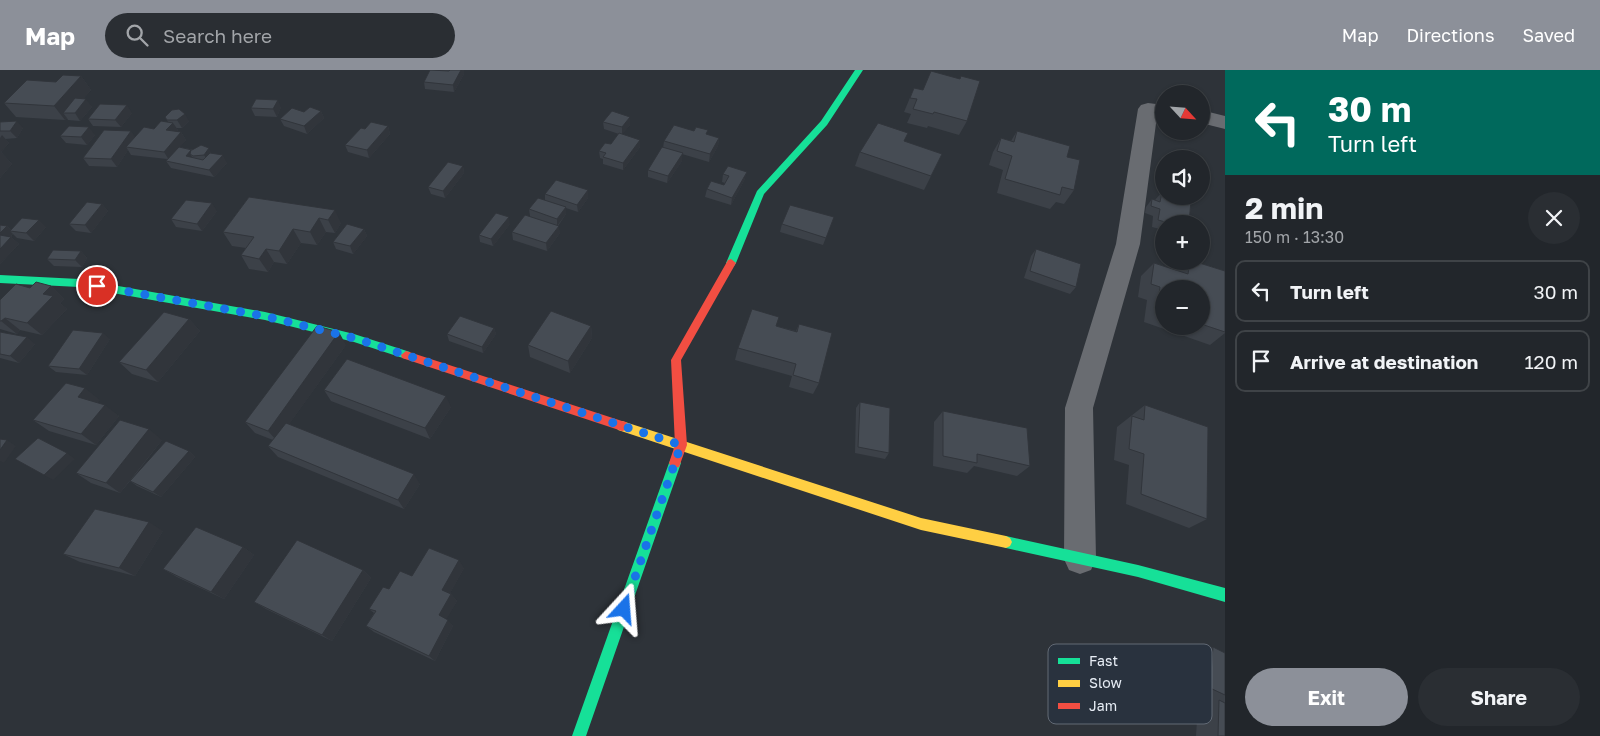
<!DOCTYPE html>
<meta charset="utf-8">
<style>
body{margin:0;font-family:"Golos Text",sans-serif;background:#2a2e33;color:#f1f3f6;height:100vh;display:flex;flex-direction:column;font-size:19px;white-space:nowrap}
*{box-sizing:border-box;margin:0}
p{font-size:16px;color:#a2a5a9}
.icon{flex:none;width:28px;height:28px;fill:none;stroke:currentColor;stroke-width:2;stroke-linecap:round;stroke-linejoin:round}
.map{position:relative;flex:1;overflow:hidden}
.side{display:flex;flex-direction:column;background:#22262b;width:375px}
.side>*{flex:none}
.banner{background:#00695c;color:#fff;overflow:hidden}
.needle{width:32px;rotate:116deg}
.fabs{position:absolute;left:1155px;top:15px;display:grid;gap:10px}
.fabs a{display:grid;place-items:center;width:55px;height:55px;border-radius:50%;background:#22262b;box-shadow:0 1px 4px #0004,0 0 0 1px #3f4347;font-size:25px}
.pin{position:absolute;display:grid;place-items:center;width:42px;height:42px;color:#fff;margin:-21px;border:2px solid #fff;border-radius:50%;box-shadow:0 1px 5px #0007}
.me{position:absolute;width:55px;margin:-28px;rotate:19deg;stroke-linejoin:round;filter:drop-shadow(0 0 4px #0008)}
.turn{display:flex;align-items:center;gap:18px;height:105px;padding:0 20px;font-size:22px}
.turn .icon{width:65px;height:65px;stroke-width:2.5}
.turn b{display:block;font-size:35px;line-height:42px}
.round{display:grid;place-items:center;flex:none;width:52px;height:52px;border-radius:26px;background:#2a2e33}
.overview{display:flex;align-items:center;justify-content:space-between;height:85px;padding:0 20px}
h1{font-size:30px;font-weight:700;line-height:38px}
.cta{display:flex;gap:10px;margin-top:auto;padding:10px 20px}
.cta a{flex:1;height:58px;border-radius:30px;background:#8c9099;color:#fff;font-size:20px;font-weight:700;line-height:58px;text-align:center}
.cta a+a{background:#2a2e33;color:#f1f3f6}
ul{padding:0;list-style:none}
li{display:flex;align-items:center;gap:15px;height:62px;margin:0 10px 8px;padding:0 10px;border:2px solid #3f4347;border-radius:10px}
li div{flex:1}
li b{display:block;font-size:19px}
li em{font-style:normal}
header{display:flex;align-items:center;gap:30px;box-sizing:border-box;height:70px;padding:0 25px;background:#8c9099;color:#fff}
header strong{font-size:24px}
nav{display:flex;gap:28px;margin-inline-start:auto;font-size:18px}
.search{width:350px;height:45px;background:#2a2e33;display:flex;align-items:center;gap:12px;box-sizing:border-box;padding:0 18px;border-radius:28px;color:#a2a5a9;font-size:19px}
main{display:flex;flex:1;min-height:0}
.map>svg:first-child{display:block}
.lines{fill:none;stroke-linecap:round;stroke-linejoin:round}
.street{fill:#696c71;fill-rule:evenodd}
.fast{fill:#16e098;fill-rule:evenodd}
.slow{fill:#ffcf43;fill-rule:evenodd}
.jam{fill:#f24e42;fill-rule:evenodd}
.wall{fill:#3c4148;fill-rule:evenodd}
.shaded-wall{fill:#31353b}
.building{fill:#464c54;stroke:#31353b}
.route{stroke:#1a73e8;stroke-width:9;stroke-dasharray:0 16.2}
.key{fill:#29323e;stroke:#626a75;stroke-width:1}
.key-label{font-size:14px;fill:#e7edf5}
</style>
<header>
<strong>Map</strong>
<div class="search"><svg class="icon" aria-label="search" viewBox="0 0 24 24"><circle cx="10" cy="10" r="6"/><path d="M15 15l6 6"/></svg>Search here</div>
<nav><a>Map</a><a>Directions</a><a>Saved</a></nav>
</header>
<main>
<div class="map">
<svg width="1225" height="666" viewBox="0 0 1225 666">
<rect width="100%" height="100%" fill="#2e3339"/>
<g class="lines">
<path class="street" d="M1148,33L1164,35V47L1157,46L1140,174L1093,338L1096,489L1091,500L1080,504L1069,500L1064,489L1065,338L1116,174L1138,39L1141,35Z
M1201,40L1225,46V59L1201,53Z"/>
<path class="fast" d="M855,0H863L827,55L764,124L736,193L734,196H728L726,193L757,121L821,51Z
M0,205L79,209L265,242L354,264L410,282L411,285L406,289L354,272L265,250L79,217L0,213Z
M675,388L679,389L681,393L586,666H572L669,393L671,389Z
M1006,466L1138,495L1225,518V532L1138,507L1006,478L1002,476L1000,472L1002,468Z"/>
<path class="slow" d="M622,351L921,448L1006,466L1010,468L1012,472L1010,476L1006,478L921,460L618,360L616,356L618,352Z"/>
<path class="jam" d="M731,189L736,193L681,290L687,375L679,397L675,398L671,397L669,393L675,375L671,290L728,190Z
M406,281L622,351L626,352L628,356L626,360L622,361L402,288L401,285Z"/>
</g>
<path class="wall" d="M430,0H464V4L454,22L425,19L424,12Z
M81,6L91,20L83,29L92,37L80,51L68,50L67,48L65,50L16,47L4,33L56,12Z
M914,18L967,51L959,65L928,56L927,58L907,53L911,44L904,42Z
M281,37L277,47L255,46L251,38Z
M321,41L324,48L307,64L284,56L280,49L304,42Z
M132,43L121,57L93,56L88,49Z
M165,47L189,51L182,58H176L178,60L176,62H181L186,70L179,77L212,83L227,93L214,107L171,98L166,91L167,89L131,85L128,80L117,97L89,96L83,88L135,67L168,52Z
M630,47V55L622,64L640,77L623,100L603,94V89L600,88L599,81L611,74L619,64L604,59L603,52Z
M0,52L23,58L17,68L5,69L9,73L1,82L12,94L0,108Z
M388,56L390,64L369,88L348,82L345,75L365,59Z
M1017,61L1067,87L1074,120L1064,134L1056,132L1050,139L997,123L1003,100L989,95L993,82L1001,68L1011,71Z
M95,65L87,75L66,73L60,66Z
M708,65L719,68L718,76L709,92L682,84V91L667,113L648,107V100L663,78L664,71Z
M904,72L942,84L924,120L855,96L860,82Z
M463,96L464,103L445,128L431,124L428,117Z
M723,104L745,109L731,135L705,127L707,119L724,115L725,113L722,112Z
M588,120V128L578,142L566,138V144L558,156L560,163L547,181L513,170L512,162L530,146L529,139L545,130V124Z
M1162,122L1189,154H1164V160L1152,157L1153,146L1145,143L1146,137L1152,129L1155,130Z
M249,127L341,153L335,163L326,162L317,175L301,173L287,194L274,192L268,202L249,199L241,185L246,178L232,176L223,162Z
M102,134L108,141L91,163L76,161L69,154Z
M217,141L202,161L176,157L171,149Z
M834,147L823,175L780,162L782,154Z
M510,154L493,176L480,172L479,165Z
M7,156L11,160L46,157L34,171L17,168L13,164L11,167L19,174L0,194Z
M364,159L367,166L353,184L336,179L333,172Z
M1036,179L1076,217L1070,224L1024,208L1031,186Z
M81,181L87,188L82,197L54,196L47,189Z
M1189,191H1193L1225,201V263L1210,275L1144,252L1147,230L1138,227L1141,206L1154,193L1179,201ZM1164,219H1201V256H1164Z
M51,216L64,229L60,233L67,239L42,265L20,260L17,264L0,259V230L30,218Z
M189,249L200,261L158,312L132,304L119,292Z
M799,254L819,313L813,324L789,317L792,306L735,290L738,278L776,256L796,261Z
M591,256L592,268L570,303L530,287L528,275Z
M494,258L496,264L483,283L449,271L447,264Z
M0,262L35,274L19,293L0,288Z
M110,269L87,305L56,302L48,296Z
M346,275L289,354L420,414L404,439L278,387L268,376L273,370L255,363L245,352Z
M324,320L451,337L430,369L331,331Z
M100,330L97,332L119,346L96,375L49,361L33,350Z
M860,332L889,383L885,389L855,383L856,338Z
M1145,335L1207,449L1189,458L1126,434L1129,395L1114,390L1117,357Z
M943,341L1030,396L1017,406L974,396L967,403L933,396L934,352Z
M162,370L132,409L189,381L195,387L161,427L137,416L130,411L120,423L91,413L76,403Z
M163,461L135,506L80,492L63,484Z
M243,477L254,485L224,529L177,507L163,499Z
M464,498L450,523L451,524L457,531L446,549L453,556L435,591L374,562L366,556L374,543L369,539L389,519L412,506Z
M363,500L371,508L332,571L266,539L254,532Z
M1213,577L1225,583V666H1196L1198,634L1210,632L1190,623L1192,583Z"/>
<path class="shaded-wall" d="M461,0H464V4L454,22L453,15Z
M81,6L91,20L71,43H63L67,48L65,50L54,36Z
M86,29L92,37L80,51L75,43Z
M278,30L281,37L277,47L273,39Z
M127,35L132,43L121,57L115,50Z
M321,41L324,48L307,64L304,56Z
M185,44L189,51L182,58L177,50Z
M630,47V55L622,65V57Z
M17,51L23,58L17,68L10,61Z
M173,53L178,60L171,68L166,60Z
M388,56L390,64L369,88L367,80Z
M89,57L95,65L87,75L81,67Z
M131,61L136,68L126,77L128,80L117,97L111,89Z
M181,62L186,70L169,90L164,82Z
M2,65L9,73L1,82L12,94L0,108V68Z
M719,68L718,76L709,92L710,84Z
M640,70V77L623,100V93Z
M209,78L213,86L209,93L204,85Z
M191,80L190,84L194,90L186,86Z
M683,83L682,91L667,113L668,106Z
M223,85L227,93L214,107L209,100Z
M463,96L464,103L445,128L443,121Z
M747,102L745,109L731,135L732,128Z
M588,120V128L578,142L577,135Z
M212,133L217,141L202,161L197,154Z
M102,134L108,141L91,163L85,155Z
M566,137V144L557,156V149Z
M335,140L341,153L335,163L328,150Z
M509,147L510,154L493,176L491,169Z
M319,148L326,162L317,175L310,162Z
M39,150L46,157L34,171L26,163Z
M7,156L12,161H10L13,164L6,172L0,166V163Z
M559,156L560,163L547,181L546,173Z
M293,159L301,173L287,194L279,181Z
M364,159L367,166L353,184L350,176Z
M11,167L19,174L0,194V179Z
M266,179L274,192L268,202L259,189Z
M81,181L87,188L82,197L75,190Z
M51,216L64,229L60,233L67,239L42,265L27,253L43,224Z
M5,248L20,260L17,264L1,251Z
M189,249L200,261L158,312L146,300Z
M591,256L592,268L570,303L568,291Z
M494,258L496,264L483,283L482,277Z
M339,262L346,275L277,371L268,361Z
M103,263L110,269L87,305L79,299Z
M27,267L35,274L19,293L10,286Z
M85,318L100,330L93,338L78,327Z
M446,326L451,337L430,369L425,358Z
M105,335L119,346L96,375L81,364Z
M149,359L162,370L120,423L106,413Z
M7,370L16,376L4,393L0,391V380Z
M189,381L195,387L161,427L153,422Z
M67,383L75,389L53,410L44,405Z
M414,404L420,414L404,439L398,430Z
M149,452L163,461L135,506L119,498Z
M243,477L254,485L224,529L211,522Z
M459,490L464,498L448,527L442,520Z
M363,500L371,508L332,571L322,565Z
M451,524L457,531L445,552L439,545Z
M448,550L453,556L435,591L429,586Z"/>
<path class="building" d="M430,0L449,1L450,0H461L453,15L424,12Z
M931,1L960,9L961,6L980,11L967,51L934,42L933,44L913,39L917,29L910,28L914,18L923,20Z
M63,5L81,6L54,36L4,33L27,10L56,12Z
M75,28L86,29L75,43H63Z
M256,29L278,30L273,39L251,38Z
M100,34L127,35L115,50L88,49Z
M310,37L321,41L304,56L280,49L292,38L304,42Z
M179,39L185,44L177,50H167L165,47L172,40Z
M612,41L630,47L622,57L603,52Z
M17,51L10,61H0V52Z
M161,51L173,53L166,60L181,62L164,82L126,77L144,57L154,59Z
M371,52L388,56L367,80L345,75L361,58L365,59Z
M878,53L908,63L904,71L942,84L931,106L860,82Z
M674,55L694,61L696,57L708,60L706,64L719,68L710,84L664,71Z
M69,56L89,57L81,67L60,66Z
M104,60L131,61L111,89L83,88Z
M1017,61L1070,76L1067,87L1080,90L1074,120L1062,117L1060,125L1005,109L1012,86L997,81L1001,68L1014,72Z
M619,63L640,70L623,93L603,87L606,83L599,81L605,73L611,74Z
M201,75L209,78L204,85L193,86L190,84L191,80L186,86L203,90L210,83L223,85L209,100L166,91L179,77L192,80Z
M662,77L683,83L668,106L648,100Z
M448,92L463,96L443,121L428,117Z
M728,96L747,102L732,128L707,119L711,111L724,115L729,106L723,104Z
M556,110L588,120L577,135L545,124Z
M1162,122L1164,123V126H1176L1191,130L1189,154H1173L1158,150L1160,139L1151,136L1152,129L1160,132Z
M249,127L335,140L328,150L319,148L310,162L293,159L279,181L266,179L259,189L241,185L254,167L223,162Z
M538,128L566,137L557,149L529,139Z
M186,130L212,133L197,154L171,149Z
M87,132L102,134L85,155L69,154Z
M790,135L834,147L826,168L782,154Z
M496,143L509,147L491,169L479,165Z
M525,145L559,156L546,173L512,162Z
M22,148L39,150L26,163L10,161Z
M347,154L364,159L350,176L333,172Z
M0,155L7,156L0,163Z
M0,165L11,167L0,179Z
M1036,179L1081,194L1076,217L1030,201Z
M53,180L81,181L75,190L47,189Z
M1190,191H1193L1225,201V262L1201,254V219H1164V242L1157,240L1160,217L1151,214L1154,193L1188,204Z
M36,212L51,216L43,224L53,226L27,253L5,248L1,251H0V230L16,214L30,218Z
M752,239L779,247L776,256L797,262L799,254L832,263L819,313L793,305L796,294L738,278Z
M551,241L591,256L568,291L528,275Z
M164,242L189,249L146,300L119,292Z
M460,246L494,258L482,277L447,264Z
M317,256L339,262L268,361L245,352Z
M73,260L103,263L79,299L48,296Z
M0,262L27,267L10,286L0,284Z
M347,289L446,326L425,358L324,320Z
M66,313L85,318L78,327L105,335L81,364L33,350Z
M860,332L890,338L889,383L858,377Z
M1145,335L1208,357L1207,449L1141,424L1144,384L1129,379L1132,346L1144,350Z
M943,341L1027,358L1030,396L977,384V393L943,386Z
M120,350L149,359L106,413L76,403Z
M286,353L414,404L398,430L268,376Z
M38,368L67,383L44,405L15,389Z
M0,369L7,370L0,380Z
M166,371L189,381L153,422L130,411Z
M95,439L149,452L119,498L63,484Z
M196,457L243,477L211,522L163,499Z
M297,470L363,500L322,565L254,532Z
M429,478L459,490L442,520L451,524L439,545L448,550L429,586L366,556L376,541L369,539L383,517L389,519L400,501L412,506Z
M1213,577L1225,583V625L1210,618Z
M1219,630L1225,633V666H1218Z"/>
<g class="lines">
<path class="route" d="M97,216L264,246L354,268L681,375L624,539"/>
</g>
<rect x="1048" y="574" width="164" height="80" rx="8" class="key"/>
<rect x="1058" y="588" width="22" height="6" fill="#16e098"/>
<rect x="1058" y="610" width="22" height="7" fill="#ffcf43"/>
<rect x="1058" y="633" width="22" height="6" fill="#f24e42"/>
<g class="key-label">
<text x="1089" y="596">Fast</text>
<text x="1089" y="618">Slow</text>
<text x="1089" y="641">Jam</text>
</g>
</svg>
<div class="fabs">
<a><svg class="needle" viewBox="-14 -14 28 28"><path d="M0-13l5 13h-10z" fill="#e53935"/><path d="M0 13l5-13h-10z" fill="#a2a5a9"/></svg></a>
<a><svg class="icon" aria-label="sound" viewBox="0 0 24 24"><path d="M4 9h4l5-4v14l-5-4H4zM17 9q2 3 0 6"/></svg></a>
<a>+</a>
<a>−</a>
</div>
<div class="pin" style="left:97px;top:216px;background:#d93025"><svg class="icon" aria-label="arrive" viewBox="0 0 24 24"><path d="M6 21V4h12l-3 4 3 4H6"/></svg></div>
<svg class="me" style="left:624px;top:539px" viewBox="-20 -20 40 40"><path d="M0-17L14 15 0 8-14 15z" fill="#1a73e8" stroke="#fff" stroke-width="4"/></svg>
</div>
<section class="side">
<div class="banner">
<div class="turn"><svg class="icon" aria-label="left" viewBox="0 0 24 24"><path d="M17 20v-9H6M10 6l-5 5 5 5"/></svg><div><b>30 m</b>Turn left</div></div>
</div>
<div class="overview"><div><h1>2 min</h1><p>150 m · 13:30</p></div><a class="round"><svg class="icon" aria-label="close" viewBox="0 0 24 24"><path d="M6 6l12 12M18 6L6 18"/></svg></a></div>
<ul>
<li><svg class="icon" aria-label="left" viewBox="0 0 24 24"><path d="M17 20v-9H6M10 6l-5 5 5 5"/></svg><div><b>Turn left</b></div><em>30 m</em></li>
<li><svg class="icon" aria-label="arrive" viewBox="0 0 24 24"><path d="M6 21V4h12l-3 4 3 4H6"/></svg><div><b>Arrive at destination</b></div><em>120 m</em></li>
</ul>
<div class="cta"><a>Exit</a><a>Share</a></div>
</section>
</main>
